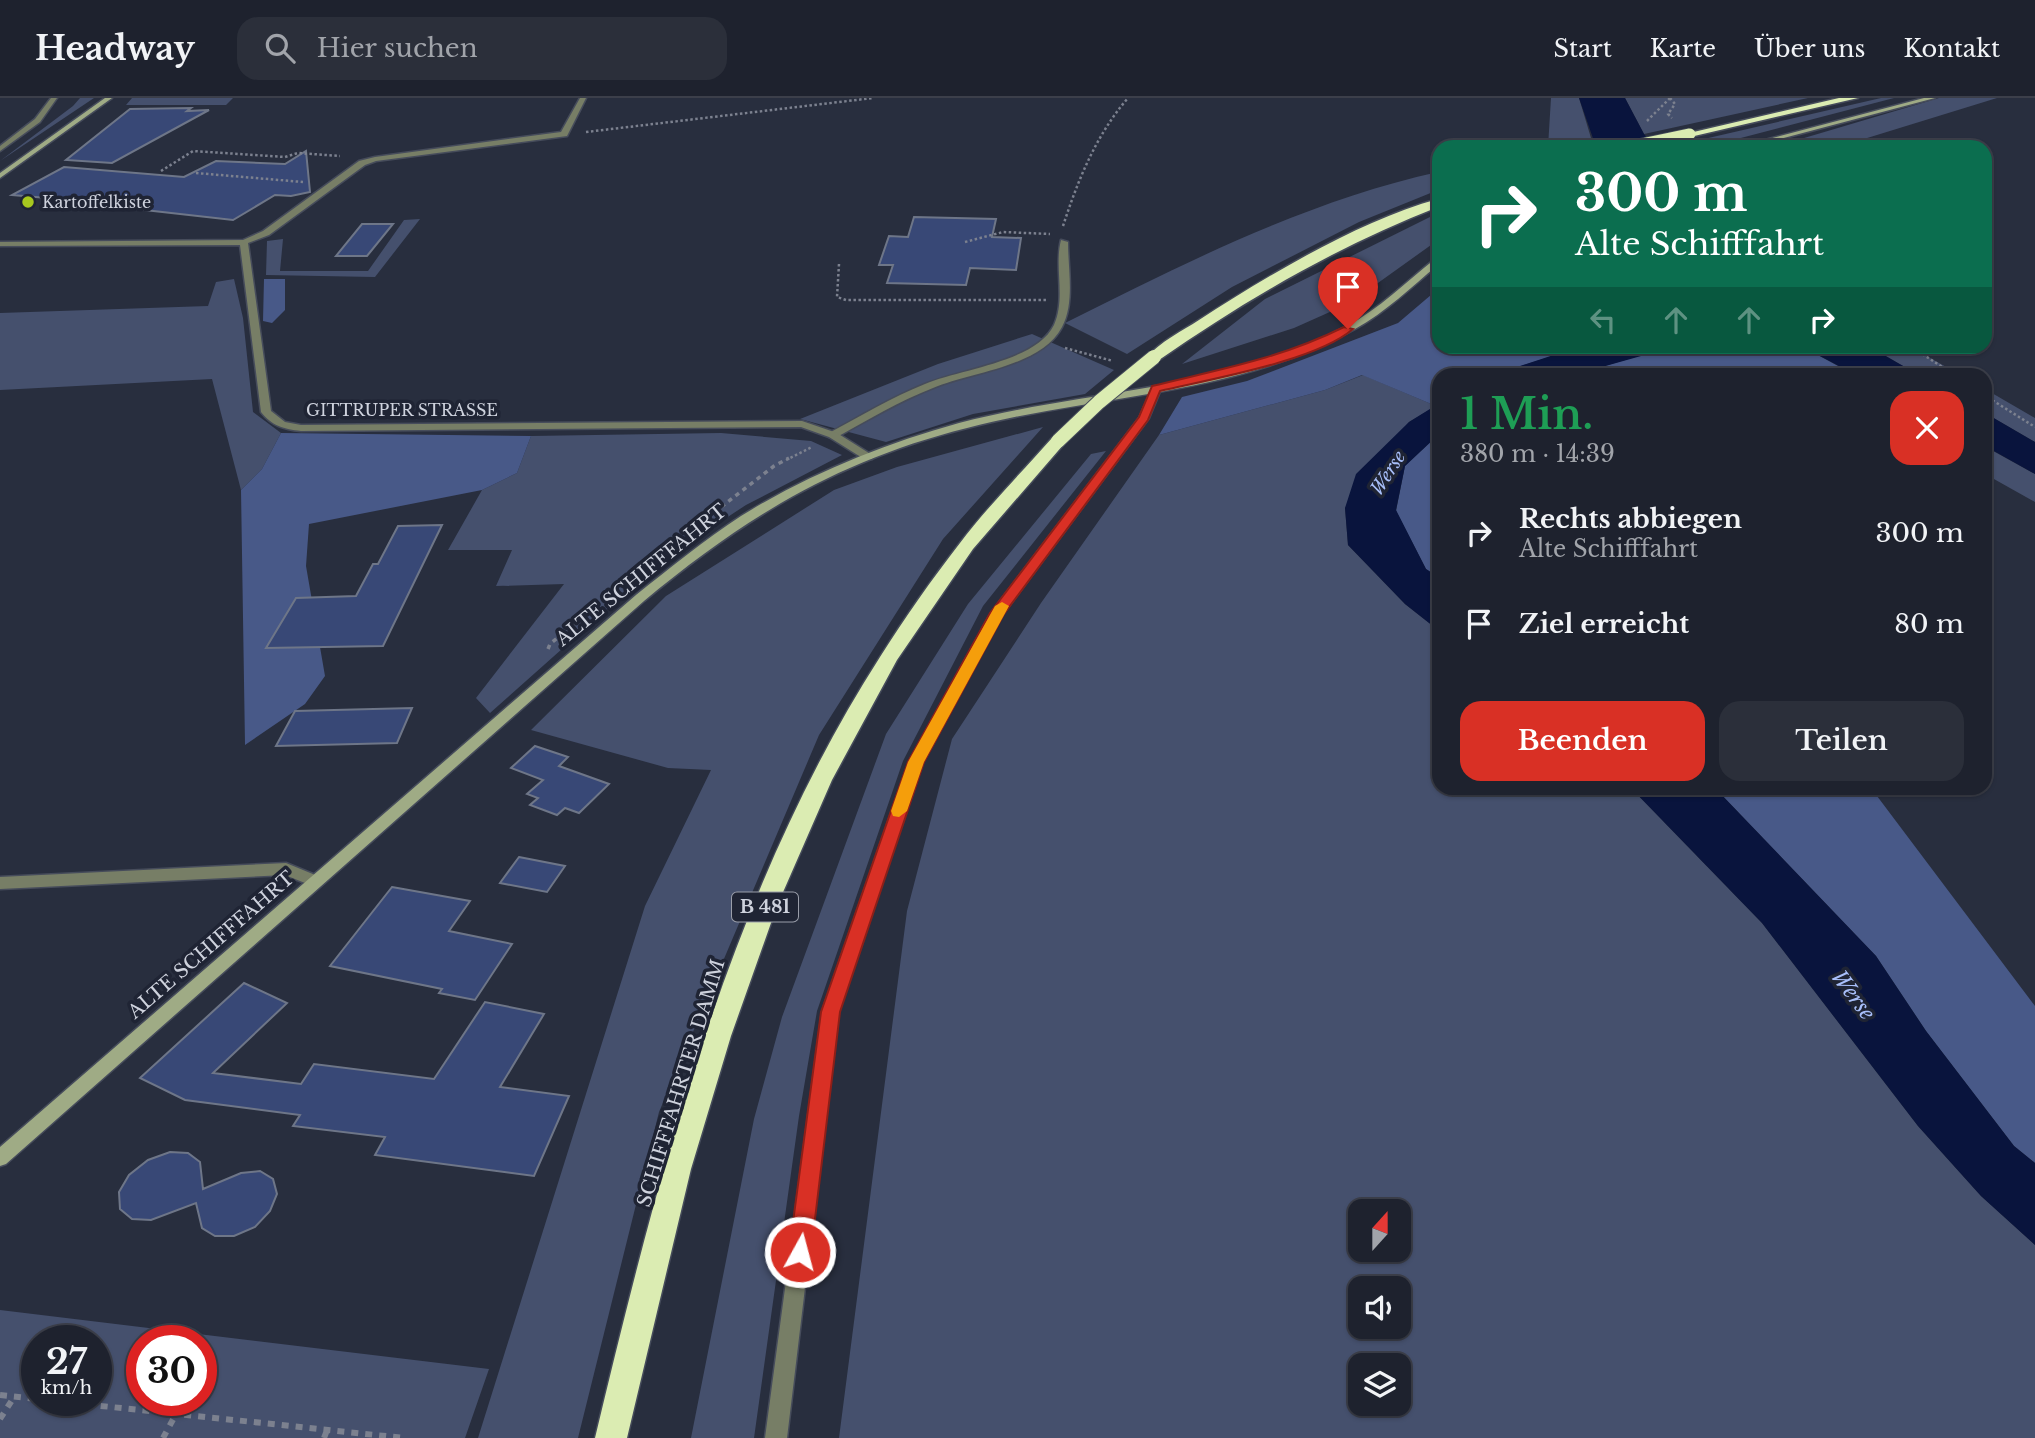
<!DOCTYPE html>
<html lang="de">
<meta charset="utf-8">
<style>
body{margin:0;font-family:"Libre Baskerville",serif;background:#2b2f3a;color:#f1f3f6;height:100vh;display:flex;flex-direction:column;font-size:26px;white-space:nowrap}
*{box-sizing:border-box;margin:0}
p{font-size:23px;color:#a1a4aa}
.icon{flex:none;width:38px;height:38px;fill:none;stroke:currentColor;stroke-width:2;stroke-linecap:round;stroke-linejoin:round}
.map{position:relative;flex:1;overflow:hidden}
.details{position:absolute;left:1432px;top:270px;width:560px;height:427px;display:flex;flex-direction:column;background:#1e222e;border-radius:21px;box-shadow:0 2px 5px #0004,0 0 0 2px #3c3f4a}
.details>*{flex:none}
.top-card{position:absolute;left:1432px;top:42px;width:560px;height:214px;border-radius:21px;box-shadow:0 2px 5px #0004,0 0 0 2px #3c3f4a;background:#0b6e4f;color:#fff;overflow:hidden}
.needle{width:46px;rotate:21deg}
.fabs{position:absolute;left:1348px;top:1101px;display:grid;gap:14px}
.fabs a{display:grid;place-items:center;width:63px;height:63px;border-radius:14px;background:#1e222e;box-shadow:0 2px 5px #0004,0 0 0 2px #3c3f4a;font-size:35px}
.speed{position:absolute;left:21px;top:1227px;display:flex;gap:14px;font-size:35px;font-weight:700;text-align:center}
.speed>*{display:grid;place-content:center;width:91px;height:91px;border-radius:50%;background:#1e222e;box-shadow:0 2px 5px #0004,0 0 0 2px #3c3f4a;line-height:1}
.speed small{font-size:18px;font-weight:400}
.speed .limit{border:10px solid #d22;background:#fff;color:#111}
.pin{position:absolute;display:grid;place-items:center;width:60px;height:60px;color:#fff;margin:-72px -30px;border-radius:50% 50% 50% 0;rotate:-45deg;box-shadow:0 0 7px #0007}
.pin .icon{rotate:45deg}
.me{position:absolute;width:77px;margin:-38px;rotate:7deg;stroke-linejoin:round;filter:drop-shadow(0 0 5px #0008)}
.turn{display:flex;align-items:center;gap:24px;height:147px;padding:0 28px;font-size:32px}
.turn .icon{width:91px;height:91px;stroke-width:2.5}
.turn b{display:block;font-size:49px;line-height:60px}
.lanes{display:flex;align-items:center;height:66px;padding:0 28px;background:#0003;justify-content:center;gap:35px;direction:ltr}
.lanes .off{opacity:.35}
.round{display:grid;place-items:center;flex:none;width:74px;height:74px;border-radius:21px;background:#2b2f3a}
.head{display:flex;align-items:center;justify-content:space-between;height:119px;padding:0 28px}
h1{font-size:42px;font-weight:600;line-height:52px;color:#1e9e55}
.button{display:flex;gap:14px;margin-top:auto;padding:14px 28px}
.button a{flex:1;height:80px;border-radius:21px;background:#d93025;color:#fff;font-size:28px;font-weight:600;line-height:80px;text-align:center}
.button a+a{background:#2b2f3a;color:#f1f3f6}
ul{padding:0;list-style:none}
li{display:flex;align-items:center;gap:21px;height:91px;padding:0 28px}
li div{flex:1}
li b{display:block;font-size:26px}
li em{font-style:normal}
header{display:flex;align-items:center;gap:42px;box-sizing:border-box;height:98px;padding:0 35px;background:#1e222e;border-bottom:2px solid #3c3f4a}
header strong{font-size:33px}
nav{display:flex;gap:38px;margin-inline-start:auto;font-size:24px}
.search{width:490px;height:63px;background:#2b2f3a;display:flex;align-items:center;gap:18px;box-sizing:border-box;padding:0 24px;border-radius:21px;color:#a1a4aa;font-size:26px}
.map>svg:first-child{display:block}
.green{fill:#45506d;fill-rule:evenodd}
.forest{fill:#485988}
.water{fill:#09143d}
.building{fill:#384876;stroke:#6e7688;stroke-width:2}
.lines{fill:none;stroke-linecap:round;stroke-linejoin:round}
.lane-casing{stroke:#464c5b;stroke-width:3}
.street-casing{stroke:#464c5b;stroke-width:3}
.secondary-casing{stroke:#464c5b;stroke-width:3}
.highway-casing{stroke:#464c5b;stroke-width:3}
.path-far2{stroke:#7c818f;stroke-width:2.5;stroke-dasharray:2.5 2.5;stroke-linecap:butt}
.path-far1{stroke:#7c818f;stroke-width:3.5;stroke-dasharray:4.5 4.5;stroke-linecap:butt}
.path{stroke:#7c818f;stroke-width:6;stroke-dasharray:7 7;stroke-linecap:butt}
.lane{fill:#777e66;fill-rule:evenodd}
.street{fill:#777e66;fill-rule:evenodd}
.secondary{fill:#9fab85;fill-rule:evenodd}
.highway{fill:#dbecb2;fill-rule:evenodd}
.highway-bridge-far1-casing{stroke:#464c5b;stroke-width:13;stroke-linecap:butt}
.highway-bridge-casing{stroke:#464c5b;stroke-width:16;stroke-linecap:butt}
.highway-bridge-far1{stroke:#dbecb2;stroke-width:11}
.highway-bridge{stroke:#dbecb2;stroke-width:14}
.route{fill:#d93025;stroke:#8d1f18;stroke-width:2}
.slow{fill:#f59e0b}
.poi-dot{fill:#a7c81f;stroke:#1f2434;stroke-width:2.5}
.labels{text-anchor:middle;dominant-baseline:central;stroke-width:7;stroke-linejoin:round;paint-order:stroke}
.far-poi-label{font-size:16px;fill:#ced2dd;stroke:#1f2434;text-anchor:start}
.far-street-label{font-size:16px;fill:#ced2dd;stroke:#1f2434}
.far-water-label{font-size:18px;font-style:italic;fill:#a8bffa;stroke:#1f2434}
.shield{fill:#1f2434;stroke:#9a9eaa;stroke-width:2}
.shield-label{font-size:18px;font-weight:bold;fill:#ced2dd}
.street-label{font-size:19px;fill:#ced2dd;stroke:#1f2434}
.water-label{font-size:21px;font-style:italic;fill:#a8bffa;stroke:#1f2434}
</style>
<header>
<strong>Headway</strong>
<div class="search"><svg class="icon" aria-label="search" viewBox="0 0 24 24"><circle cx="10" cy="10" r="6"/><path d="M15 15l6 6"/></svg>Hier suchen</div>
<nav><a>Start</a><a>Karte</a><a>Über uns</a><a>Kontakt</a></nav>
</header>
<div class="map">
<svg width="2035" height="1340" viewBox="0 0 2035 1340">
<rect width="100%" height="100%" fill="#282e3e"/>
<path class="green" d="M80,0H94L0,63L73,8Z
M132,0H233L226,7H126Z
M1551,0H1579L1591,40L1548,49Z
M1625,0H1808L1644,36Z
M1881,0H1894L1714,47L1704,41Z
M1939,0H1997L1838,49H1774Z
M1438,74V92L1359,124L1232,189L1127,256L1065,225C1185,165 1307,103 1438,74Z
M1438,115V142L1350,205L1294,230L1182,266L1265,201Z
M420,121L375,179L266,177L267,143L283,141L280,173H368L404,122Z
M234,181L243,220L253,314L281,335L262,371L241,392L212,281L0,292V215L208,208L216,184Z
M1032,236L1114,272L1085,296L973,316L886,344L800,321L938,266Z
M1870,249H1910L1959,276H1917Z
M1363,277L1436,308L1409,324L1345,410L1348,447L1405,506L1438,532V690H1631L1762,825L1918,1028L1981,1098L2035,1147V1340H839L907,813L952,641L1041,505L1159,337L1325,292ZM1360,1113H1398V1152H1360ZM1360,1190H1398V1228H1360ZM1360,1267H1398V1306H1360Z
M1985,291L2035,320V344L1985,315Z
M1043,329L943,441L819,637L659,1014L578,1340H478L645,808L711,672L668,670L531,632L666,498L834,392L897,369Z
M721,335L811,343L842,357L746,407L662,462L490,615L476,600L564,486L496,488L512,452H448L482,392L517,375L531,338Z
M1984,348L2035,376V404L1985,376Z
M1106,353L983,508L903,663L817,913L799,1018L754,1340H691L754,1021L782,919L886,636L968,506L1091,356Z
M0,1212L489,1271L465,1340H0ZM37,1242H96V1302H37ZM142,1242H201V1302H142Z"/>
<path class="forest" d="M264,181H285V212L272,225L263,223Z
M1438,191V248L1581,249L1496,276H1438V306L1436,308L1362,277L1325,292L1159,337L1182,299L1247,283L1398,225Z
M1673,248L1803,249L1851,275L1577,276Z
M281,335L531,338L517,375L482,392L309,426L306,468L325,578L305,606L245,647L241,392L262,371Z
M1438,337V479L1426,471L1396,413L1405,368Z
M1715,690H1871L2035,908V1065L2014,1048L1926,933L1876,858Z"/>
<path class="water" d="M1579,0H1625L1644,36L1655,49H1596Z
M1581,248H1673V249L1577,276H1496Z
M1803,249H1870L1917,276H1854Z
M1438,306V337L1405,368L1396,412L1426,471L1438,479V532L1405,506L1348,447L1345,410L1356,376L1409,324Z
M1985,315L2035,344V376L1985,348Z
M1631,690H1715L1876,858L1926,933L2014,1048L2035,1065V1147L1981,1098L1918,1028L1762,825Z"/>
<path class="building" d="M191,10L187,13L209,12L112,65L66,62L130,11Z
M306,53L310,94L291,98L275,97L233,122L127,110L131,107L12,97L64,69L184,79L216,63L285,66Z
M914,119L996,121L992,139L1021,140L1016,172L970,170L966,187L887,185L893,167H879L889,138L908,139Z
M362,126H393L367,158H336Z
M442,427L383,548L266,550L296,500L356,498L373,466H378L398,428Z
M412,610L397,645L276,648L295,613Z
M535,648L568,659L559,668L609,686L579,715L565,710L557,717L530,707L538,700L527,696L543,682L511,670Z
M519,759L565,768L547,794L500,785Z
M392,789L470,803L449,833L512,846L475,902L439,895L442,891L330,868Z
M244,885L287,905L213,975L301,986L314,966L434,981L485,904L544,916L500,989L569,998L534,1078L375,1057L385,1039L293,1028L300,1017L185,1002L140,980Z
M170,1054L188,1055L200,1064L203,1091L241,1075L260,1073L273,1081L277,1096L270,1113L255,1129L234,1138H215L202,1130L196,1105L151,1122L132,1121L120,1111L119,1094L129,1077L148,1062Z"/>
<g class="lines">
<defs>
<path id="lane" d="M51,0H57L40,24L0,53V48L35,21Z
M1061,142L1068,144C1068,171 1075,205 1062,229C1041,269 971,274 933,290C899,303 868,322 837,339H829V335C861,318 892,299 925,286C960,271 1036,264 1054,227C1066,200 1054,169 1061,142Z"/>
<path id="street" d="M580,0H586L567,38L376,63L365,67L269,137L248,145L271,313L285,324L301,327L802,323L837,335L872,357V361H864L829,339L801,329L301,333C284,331 272,328 261,314L240,147L0,148V144L243,142L263,133L359,63L375,59L561,34Z
M1153,289L1161,291L1149,320L1003,516L923,664L838,914L787,1340H765L822,914L909,664L991,515L1139,320Z
M286,765L320,779L323,783L320,787L315,789L285,777L0,791V779Z"/>
<path id="secondary" d="M105,0H112L0,80V75Z
M1924,0H1935L1750,49H1738Z
M1435,161H1438V167C1411,189 1386,214 1355,231C1236,298 1097,296 967,330C839,362 745,419 644,503L6,1066L0,1068V1049L636,497C670,470 704,442 741,418C809,376 883,346 959,325C1089,291 1226,293 1347,228C1379,211 1406,184 1435,161Z"/>
<path id="highway" d="M1839,0H1858L1690,39L1685,36Z
M1438,101V109C1338,148 1247,201 1159,262H1149L1147,259C1160,244 1182,233 1199,222C1269,177 1358,123 1438,101Z
M1058,338L1064,340L1066,343L1064,346L973,451L897,562L832,682L777,808L731,938L691,1071L627,1340H595C659,1073 730,793 880,559C904,521 932,481 960,445C988,408 1022,374 1052,340Z"/>
</defs>
<use href="#lane" class="lane-casing"/>
<use href="#street" class="street-casing"/>
<use href="#secondary" class="secondary-casing"/>
<use href="#highway" class="highway-casing"/>
<path class="path-far2" d="M1670,0L1675,6L1668,16L1672,20
M1647,23L1670,0
M586,34L873,0
M161,73L193,53L285,59L298,55L340,58
M196,75L303,84
M1063,128C1078,82 1096,37 1128,0
M965,144L1003,134L1050,136
M839,166L837,199L846,202H1047
M1910,248L1953,276
M1065,250L1113,263
M1984,297L2035,329
M786,362L812,349"/>
<path class="path-far1" d="M707,420L774,368L789,360
M548,551L550,546L596,508"/>
<path class="path" d="M0,1297L37,1301
M45,1302L404,1340
M0,1321L14,1299
M163,1340L176,1316
M324,1340L327,1332"/>
<use href="#lane" class="lane"/>
<use href="#street" class="street"/>
<use href="#secondary" class="secondary"/>
<use href="#highway" class="highway"/>
<defs>
<path id="highway-bridge-far1" d="M1628,49L1690,36"/>
<path id="highway-bridge" d="M1058,343L1099,304L1154,259"/>
</defs>
<use href="#highway-bridge-far1" class="highway-bridge-far1-casing"/>
<use href="#highway-bridge" class="highway-bridge-casing"/>
<use href="#highway-bridge-far1" class="highway-bridge-far1"/>
<use href="#highway-bridge" class="highway-bridge"/>
</g>
<path class="route" d="M1344,229L1353,231C1316,263 1211,281 1160,293L1148,322L1004,516L924,664L840,914L811,1154L808,1161L800,1164L792,1161L789,1154L821,914L908,664L990,515L1139,319L1152,288C1221,271 1279,261 1344,229Z"/>
<path class="slow" d="M1002,504L1009,508L924,664L907,713L899,719L893,718L891,713L908,664L995,508Z"/>
<circle class="poi-dot" cx="28" cy="104" r="7"/>
<g class="labels">
<g class="far-poi-label">
<text x="42" y="104">Kartoffelkiste</text>
</g>
<g class="far-street-label">
<text x="402" y="312">GITTRUPER STRASSE</text>
</g>
<g class="far-water-label">
<text transform="translate(1388 375) rotate(-57)">Werse</text>
</g>
<rect class="shield" x="732" y="794.5" width="66" height="29" rx="5"/>
<g class="shield-label">
<text x="765" y="809">B 481</text>
</g>
<g class="street-label">
<text transform="translate(641 477) rotate(-39)">ALTE SCHIFFFAHRT</text>
<text transform="translate(211 847) rotate(-41)">ALTE SCHIFFFAHRT</text>
<text transform="translate(681 985) rotate(-73)">SCHIFFFAHRTER DAMM</text>
</g>
<g class="water-label">
<text transform="translate(1853 897) rotate(53)">Werse</text>
</g>
</g>
</svg>
<div class="fabs">
<a><svg class="needle" viewBox="-14 -14 28 28"><path d="M0-13l5 13h-10z" fill="#e53935"/><path d="M0 13l5-13h-10z" fill="#a1a4aa"/></svg></a>
<a><svg class="icon" aria-label="sound" viewBox="0 0 24 24"><path d="M4 9h4l5-4v14l-5-4H4zM17 9q2 3 0 6"/></svg></a>
<a><svg class="icon" aria-label="layers" viewBox="0 0 24 24"><path d="M12 4l9 5-9 5-9-5zM3 14l9 5 9-5"/></svg></a>
</div>
<div class="speed"><div>27<small>km/h</small></div><div class="limit">30</div></div>
<div class="pin" style="left:1348px;top:231px;background:#d93025"><svg class="icon" aria-label="arrive" viewBox="0 0 24 24"><path d="M6 21V4h12l-3 4 3 4H6"/></svg></div>
<svg class="me" style="left:800px;top:1154px" viewBox="-20 -20 40 40"><circle r="17" fill="#d93025" stroke="#fff" stroke-width="3"/><path d="M0-11L8 9 0 5-8 9z" fill="#fff"/></svg>
<div class="top-card">
<div class="turn"><svg class="icon" aria-label="right" viewBox="0 0 24 24"><path d="M7 20v-9h11M14 6l5 5-5 5"/></svg><div><b>300 m</b>Alte Schifffahrt</div></div>
<div class="lanes"><svg class="icon off" aria-label="left" viewBox="0 0 24 24"><path d="M17 20v-9H6M10 6l-5 5 5 5"/></svg><svg class="icon off" aria-label="ahead" viewBox="0 0 24 24"><path d="M12 20V5M6 11l6-6 6 6"/></svg><svg class="icon off" aria-label="ahead" viewBox="0 0 24 24"><path d="M12 20V5M6 11l6-6 6 6"/></svg><svg class="icon" aria-label="right" viewBox="0 0 24 24"><path d="M7 20v-9h11M14 6l5 5-5 5"/></svg></div>
</div>
<section class="details">
<div class="head"><div><h1>1 Min.</h1><p>380 m · 14:39</p></div><a class="round" style="background:#d93025;color:#fff"><svg class="icon" aria-label="close" viewBox="0 0 24 24"><path d="M6 6l12 12M18 6L6 18"/></svg></a></div>
<ul>
<li><svg class="icon" aria-label="right" viewBox="0 0 24 24"><path d="M7 20v-9h11M14 6l5 5-5 5"/></svg><div><b>Rechts abbiegen</b><p>Alte Schifffahrt</p></div><em>300 m</em></li>
<li><svg class="icon" aria-label="arrive" viewBox="0 0 24 24"><path d="M6 21V4h12l-3 4 3 4H6"/></svg><div><b>Ziel erreicht</b></div><em>80 m</em></li>
</ul>
<div class="button"><a>Beenden</a><a>Teilen</a></div>
</section>
</div>
